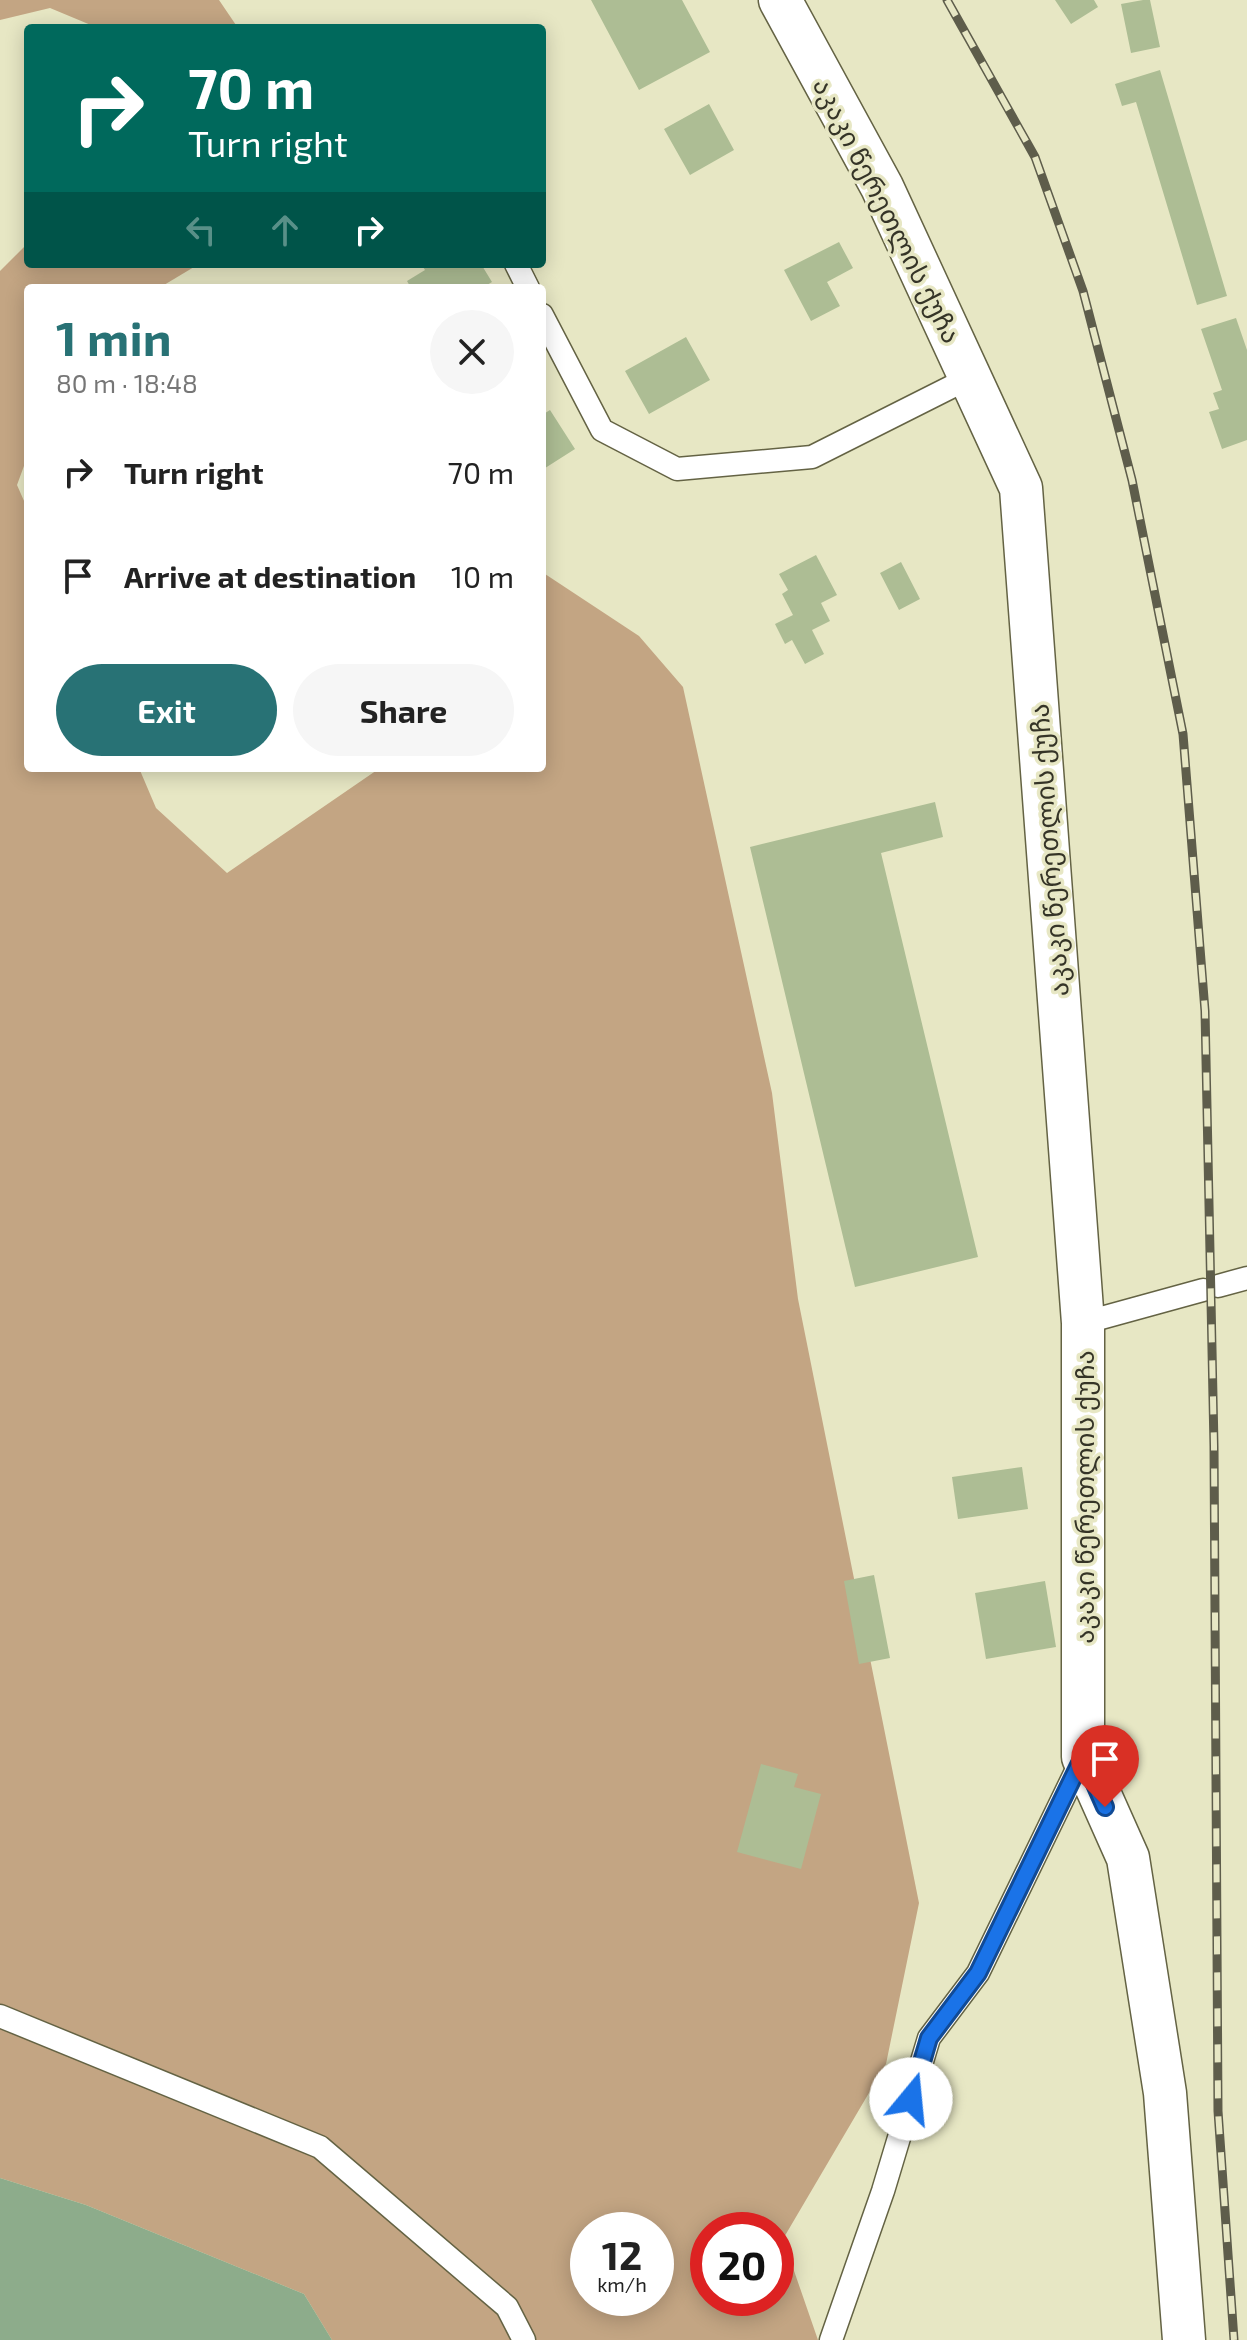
<!DOCTYPE html>
<meta charset="utf-8">
<style>
body{margin:0;font-family:"Exo 2","Noto Sans Georgian",sans-serif;background:#f6f6f6;color:#222;height:100vh;display:flex;flex-direction:column;font-size:30px;white-space:nowrap}
*{box-sizing:border-box;margin:0}
p{font-size:26px;color:#767676}
.icon{flex:none;width:44px;height:44px;fill:none;stroke:currentColor;stroke-width:2;stroke-linecap:round;stroke-linejoin:round}
.map{position:relative;flex:1;overflow:hidden}
.sheet{position:absolute;left:24px;top:284px;width:522px;height:488px;display:flex;flex-direction:column;background:#fff;border-radius:8px;box-shadow:0 4px 20px #0003}
.sheet>*{flex:none}
.top-card{position:absolute;left:24px;top:24px;width:522px;height:244px;border-radius:8px;box-shadow:0 4px 20px #0003;background:#00695c;color:#fff;overflow:hidden}
.speed{position:absolute;left:570px;top:2212px;display:flex;gap:16px;font-size:40px;font-weight:700;text-align:center}
.speed>*{display:grid;place-content:center;width:104px;height:104px;border-radius:50%;background:#fff;box-shadow:0 4px 20px #0003;line-height:1}
.speed small{font-size:20px;font-weight:400}
.speed .limit{border:12px solid #d22;background:#fff;color:#111}
.pin{position:absolute;display:grid;place-items:center;width:68px;height:68px;color:#fff;margin:-82px -34px;border-radius:50% 50% 50% 0;rotate:-45deg;box-shadow:0 0 8px #0007}
.pin .icon{rotate:45deg}
.me{position:absolute;width:88px;margin:-44px;rotate:17deg;stroke-linejoin:round;filter:drop-shadow(0 0 6px #0008)}
.turn{display:flex;align-items:center;gap:28px;height:168px;padding:0 32px;font-size:36px}
.turn .icon{width:104px;height:104px;stroke-width:2.5}
.turn b{display:block;font-size:56px;line-height:68px}
.lanes{display:flex;align-items:center;height:76px;padding:0 32px;background:#0003;justify-content:center;gap:40px;direction:ltr}
.lanes .off{opacity:.35}
.round{display:grid;place-items:center;flex:none;width:84px;height:84px;border-radius:42px;background:#f6f6f6}
.summary{display:flex;align-items:center;justify-content:space-between;height:136px;padding:0 32px}
h1{font-size:48px;font-weight:700;line-height:60px;color:#287275}
.action{display:flex;gap:16px;margin-top:auto;padding:16px 32px}
.action a{flex:1;height:92px;border-radius:48px;background:#287275;color:#fff;font-size:32px;font-weight:700;line-height:92px;text-align:center}
.action a+a{background:#f6f6f6;color:#222}
ul{padding:0;list-style:none}
li{display:flex;align-items:center;gap:24px;height:104px;padding:0 32px}
li div{flex:1}
li b{display:block;font-size:30px}
li em{font-style:normal}
.map>svg:first-child{display:block}
.forest{fill:#c3a583;fill-rule:evenodd}
.water{fill:#8dac8b}
.building{fill:#adbd94}
.lines{fill:none;stroke-linecap:round;stroke-linejoin:round}
.service-casing{stroke:#646344;stroke-width:25}
.minor-casing{stroke:#646344;stroke-width:45}
.service{stroke:#fff;stroke-width:22}
.minor{stroke:#fff;stroke-width:42}
.rail-casing{stroke:#5e5d4b;stroke-width:9}
.rail{stroke:#e7e7c4;stroke-width:6;stroke-dasharray:18;stroke-linecap:butt}
.route-casing{stroke:#114b97;stroke-width:20}
.route{stroke:#1a73e8;stroke-width:14}
.labels{text-anchor:middle;dominant-baseline:central;stroke-width:7;stroke-linejoin:round;paint-order:stroke}
.street-label{font-size:26px;fill:#353427;stroke:#e7e7c4}
</style>
<div class="map">
<svg width="1247" height="2340" viewBox="0 0 1247 2340">
<rect width="100%" height="100%" fill="#e7e7c4"/>
<path class="forest" d="M0,0H219L238,28H98L50,8L0,20Z
M28,243V264H199L159,288H28V455L17,485L28,510V768H139L156,808L227,873L380,768H542V572L639,636L683,687L772,1093L798,1299L919,1903L886,2064L783,2239L818,2340H332L304,2294L86,2205L0,2178V271ZM588,2230H656V2298H588ZM708,2230H776V2298H708Z"/>
<path class="water" d="M0,2178L86,2205L304,2294L332,2340H0Z"/>
<path class="building" d="M591,0H682L710,52L639,90Z
M1055,0H1094L1098,7L1071,24Z
M1143,0H1150L1160,47L1131,53L1121,4Z
M1160,70L1227,296L1197,305L1136,102L1122,106L1115,84Z
M709,104L734,150L690,175L664,129Z
M839,242L853,268L827,282L840,306L811,321L784,270Z
M421,264H481L492,282L482,288H411L407,281L425,270Z
M1236,318L1247,350V440L1222,449L1209,412L1219,409L1213,393L1222,390L1201,329Z
M686,337L710,380L649,414L625,371Z
M550,410L575,449L542,470V415Z
M816,555L837,595L821,603L830,621L812,630L824,654L805,664L792,640L785,644L775,624L793,615L782,594L788,590L779,574Z
M901,562L920,599L899,610L880,573Z
M935,802L943,837L881,853L978,1257L855,1287L750,847Z
M1022,1467L1028,1509L958,1519L952,1477Z
M874,1575L890,1658L859,1664L844,1581Z
M1045,1581L1056,1647L986,1659L975,1593Z
M761,1764L798,1774L794,1787L821,1794L801,1869L737,1852Z"/>
<g class="lines">
<defs>
<path id="service" d="M516,264L528,288
M542,315L602,430L677,469L812,457L971,377
M1218,1286L1247,1278
M1083,1323L1203,1290
M0,2016L320,2147L507,2307L524,2340
M831,2340L883,2191L929,2038L978,1973L1083,1757"/>
<path id="minor" d="M780,0L882,187L1021,488L1083,1323V1757L1128,1858L1165,2093L1184,2340"/>
</defs>
<use href="#service" class="service-casing"/>
<use href="#minor" class="minor-casing"/>
<use href="#service" class="service"/>
<use href="#minor" class="minor"/>
<defs>
<path id="rail" d="M947,0L1035,157L1083,291L1132,480L1183,734L1205,1011L1214,1446L1218,2111L1234,2340"/>
</defs>
<use href="#rail" class="rail-casing"/>
<use href="#rail" class="rail"/>
</g>
<g class="lines">
<defs>
<path id="route" d="M911,2099L929,2038L978,1973L1083,1757L1105,1807"/>
</defs>
<use href="#route" class="route-casing"/>
<use href="#route" class="route"/>
</g>
<g class="labels">
<g class="street-label">
<text transform="translate(888 210) rotate(63)">აკაკი წერეთლის ქუჩა</text>
<text transform="translate(1048 850) rotate(-94)">აკაკი წერეთლის ქუჩა</text>
<text transform="translate(1083 1497) rotate(-90)">აკაკი წერეთლის ქუჩა</text>
</g>
</g>
</svg>
<div class="speed"><div>12<small>km/h</small></div><div class="limit">20</div></div>
<div class="pin" style="left:1105px;top:1807px;background:#d93025"><svg class="icon" aria-label="arrive" viewBox="0 0 24 24"><path d="M6 21V4h12l-3 4 3 4H6"/></svg></div>
<svg class="me" style="left:911px;top:2099px" viewBox="-20 -20 40 40"><circle r="19" fill="#fff"/><path d="M0-13L10 11 0 6-10 11z" fill="#1a73e8"/></svg>
<div class="top-card">
<div class="turn"><svg class="icon" aria-label="right" viewBox="0 0 24 24"><path d="M7 20v-9h11M14 6l5 5-5 5"/></svg><div><b>70 m</b>Turn right</div></div>
<div class="lanes"><svg class="icon off" aria-label="left" viewBox="0 0 24 24"><path d="M17 20v-9H6M10 6l-5 5 5 5"/></svg><svg class="icon off" aria-label="ahead" viewBox="0 0 24 24"><path d="M12 20V5M6 11l6-6 6 6"/></svg><svg class="icon" aria-label="right" viewBox="0 0 24 24"><path d="M7 20v-9h11M14 6l5 5-5 5"/></svg></div>
</div>
<section class="sheet">
<div class="summary"><div><h1>1 min</h1><p>80 m · 18:48</p></div><a class="round"><svg class="icon" aria-label="close" viewBox="0 0 24 24"><path d="M6 6l12 12M18 6L6 18"/></svg></a></div>
<ul>
<li><svg class="icon" aria-label="right" viewBox="0 0 24 24"><path d="M7 20v-9h11M14 6l5 5-5 5"/></svg><div><b>Turn right</b></div><em>70 m</em></li>
<li><svg class="icon" aria-label="arrive" viewBox="0 0 24 24"><path d="M6 21V4h12l-3 4 3 4H6"/></svg><div><b>Arrive at destination</b></div><em>10 m</em></li>
</ul>
<div class="action"><a>Exit</a><a>Share</a></div>
</section>
</div>
